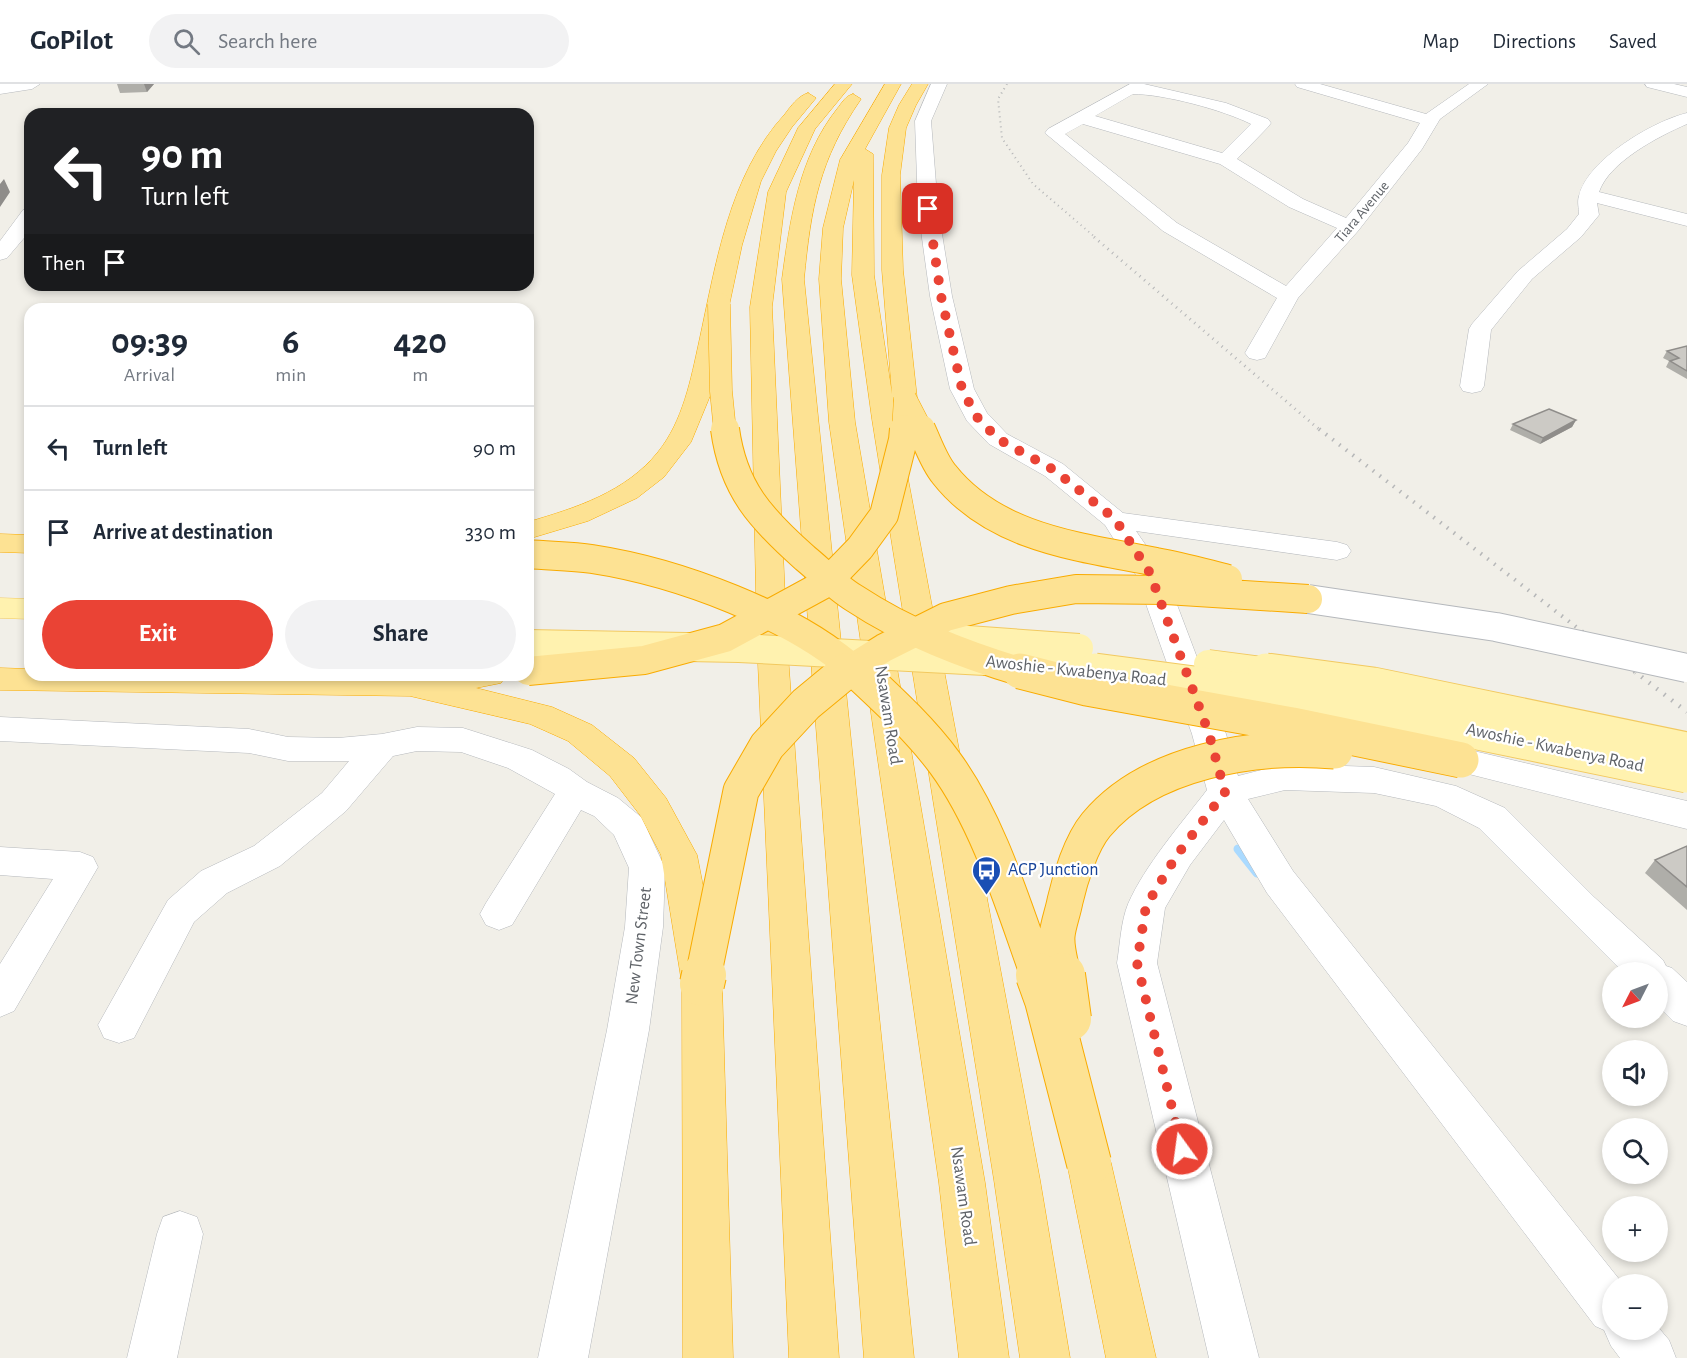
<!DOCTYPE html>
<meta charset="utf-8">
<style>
body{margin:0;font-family:"Alegreya Sans",sans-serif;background:#f2f2f3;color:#1f2937;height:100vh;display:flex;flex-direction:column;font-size:22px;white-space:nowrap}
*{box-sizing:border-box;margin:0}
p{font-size:20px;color:#747a83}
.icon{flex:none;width:33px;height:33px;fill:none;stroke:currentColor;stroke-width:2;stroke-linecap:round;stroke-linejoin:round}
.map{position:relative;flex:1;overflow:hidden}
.details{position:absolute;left:24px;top:219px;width:510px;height:378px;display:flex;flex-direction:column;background:#fff;border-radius:18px;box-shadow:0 3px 9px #0003}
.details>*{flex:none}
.hud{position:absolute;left:24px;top:24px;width:510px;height:183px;border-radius:18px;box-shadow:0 3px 9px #0003;background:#202124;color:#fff;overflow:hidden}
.needle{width:39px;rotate:228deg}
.controls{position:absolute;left:1602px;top:878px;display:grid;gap:12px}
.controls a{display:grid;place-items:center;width:66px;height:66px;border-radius:50%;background:#fff;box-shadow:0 3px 9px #0003;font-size:30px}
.pin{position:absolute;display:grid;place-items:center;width:51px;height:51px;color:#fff;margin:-26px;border-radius:12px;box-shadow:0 3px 9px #0006}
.me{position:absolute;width:66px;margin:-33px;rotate:346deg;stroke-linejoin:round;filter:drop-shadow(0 0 4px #0008)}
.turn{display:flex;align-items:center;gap:21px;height:126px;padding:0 18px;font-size:27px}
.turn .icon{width:78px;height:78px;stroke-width:2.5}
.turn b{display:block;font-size:42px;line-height:51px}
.then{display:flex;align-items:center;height:57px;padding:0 18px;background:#0003;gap:12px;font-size:22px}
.eta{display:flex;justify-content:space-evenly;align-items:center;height:102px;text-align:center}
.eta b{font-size:36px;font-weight:600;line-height:42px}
.action{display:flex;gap:12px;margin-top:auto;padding:12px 18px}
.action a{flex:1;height:69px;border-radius:36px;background:#ea4335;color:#fff;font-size:24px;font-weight:600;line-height:69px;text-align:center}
.action a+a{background:#f2f2f3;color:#1f2937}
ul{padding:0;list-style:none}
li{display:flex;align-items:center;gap:18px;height:84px;padding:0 18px;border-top:2px solid #e0e1e3}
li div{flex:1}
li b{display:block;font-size:22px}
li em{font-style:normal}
header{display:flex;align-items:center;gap:36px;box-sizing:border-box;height:84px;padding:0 30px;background:#fff;border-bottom:2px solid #e0e1e3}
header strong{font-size:28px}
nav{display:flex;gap:33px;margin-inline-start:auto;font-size:21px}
.search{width:420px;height:54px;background:#f2f2f3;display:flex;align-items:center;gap:15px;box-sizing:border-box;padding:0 21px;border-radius:33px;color:#747a83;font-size:22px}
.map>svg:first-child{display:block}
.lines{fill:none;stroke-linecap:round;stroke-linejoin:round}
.stream{stroke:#aadaff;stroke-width:9}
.minor-casing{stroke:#b5b8bc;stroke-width:1}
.major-casing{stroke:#f2c960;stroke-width:1}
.highway-casing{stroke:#f9ab00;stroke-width:1}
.minor{fill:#fff;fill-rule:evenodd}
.major{fill:#fff2af;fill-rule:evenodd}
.highway{fill:#fde293;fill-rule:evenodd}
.rail-far3{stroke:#b6b7b8;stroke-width:2;stroke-dasharray:1 4;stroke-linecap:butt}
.rail-far2{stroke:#b6b7b8;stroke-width:3;stroke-dasharray:1 5;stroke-linecap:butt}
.rail-far1{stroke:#b6b7b8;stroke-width:4;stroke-dasharray:1.5 7;stroke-linecap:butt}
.rail{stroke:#b6b7b8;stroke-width:4.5;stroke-dasharray:1.5 8;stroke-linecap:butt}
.minor-bridge-casing{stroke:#b5b8bc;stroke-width:30;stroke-linecap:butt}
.major-bridge-far1-casing{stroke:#f2c960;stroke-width:30;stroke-linecap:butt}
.major-bridge-casing{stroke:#f2c960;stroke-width:37;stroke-linecap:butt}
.highway-bridge-far3-casing{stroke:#f9ab00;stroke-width:23;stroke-linecap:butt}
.highway-bridge-far2-casing{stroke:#f9ab00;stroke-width:30;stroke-linecap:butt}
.highway-bridge-far1-casing{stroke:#f9ab00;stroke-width:37;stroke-linecap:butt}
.highway-bridge-casing{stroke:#f9ab00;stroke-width:46;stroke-linecap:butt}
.minor-bridge{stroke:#fff;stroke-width:28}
.major-bridge-far1{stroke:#fff2af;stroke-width:28}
.major-bridge{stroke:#fff2af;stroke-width:35}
.highway-bridge-far3{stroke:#fde293;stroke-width:22}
.highway-bridge-far2{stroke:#fde293;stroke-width:28}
.highway-bridge-far1{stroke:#fde293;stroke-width:35}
.highway-bridge{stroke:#fde293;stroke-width:44}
.wall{fill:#afaea9}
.shaded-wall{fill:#8f8d8a}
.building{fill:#cccac5;stroke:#8f8d8a;stroke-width:1.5}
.route{stroke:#ea4335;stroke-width:10;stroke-dasharray:0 18}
.labels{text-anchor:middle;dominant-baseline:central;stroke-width:4.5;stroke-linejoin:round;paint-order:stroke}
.far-street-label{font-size:15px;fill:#5f6368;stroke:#fff}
.street-label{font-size:18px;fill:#5f6368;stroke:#fff}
.transit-label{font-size:18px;fill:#164399;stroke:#fff;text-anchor:start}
</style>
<header>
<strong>GoPilot</strong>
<div class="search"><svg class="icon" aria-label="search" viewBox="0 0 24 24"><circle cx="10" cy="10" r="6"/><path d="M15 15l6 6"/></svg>Search here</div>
<nav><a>Map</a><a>Directions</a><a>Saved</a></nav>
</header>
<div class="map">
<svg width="1687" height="1274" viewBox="0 0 1687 1274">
<rect width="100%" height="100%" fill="#f1efe8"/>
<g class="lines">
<path class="stream" d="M1238,765L1257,789"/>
<defs>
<path id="minor" d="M0,0H40L32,5L0,10Z
M931,0H947L931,37L938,125L952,212L974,305L987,329L1007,350L1063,380L1123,429L1337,458L1347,461L1351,467L1347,473L1337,476L1136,447L1165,489L1226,650L1238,692L1285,680L1374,683L1456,702L1505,724L1594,813L1663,876L1666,882L1672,884L1687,898V942L1673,937L1658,922V888H1623L1479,744L1436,722L1374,709L1285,706L1248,715L1293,787L1623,1200H1612V1245H1658V1243L1669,1256L1676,1274H1620L1611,1262L1604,1246L1595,1242L1267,809L1224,736L1190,781L1165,824L1157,879L1259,1274H1209L1117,879C1120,860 1121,837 1128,820C1145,781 1181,740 1207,706L1192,650L1135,489L1105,441L1045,392L989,360L967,337L950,305L930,212L918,125L915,37Z
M1130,0H1144L1226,19L1268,35L1271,39L1268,43L1237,75L1303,115L1346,134L1408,59L1420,39L1297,3L1295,0H1320L1426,30L1469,0H1488L1440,35L1422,65L1358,147L1298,214L1265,274L1257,276L1249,274L1245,269L1277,214L1163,147L1045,49L1048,45ZM1133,10C1164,10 1223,26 1251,40L1222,69L1095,32ZM1083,40L1220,80L1289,123L1337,144L1286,202L1177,139L1065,50Z
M1645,0H1674L1687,3V13L1647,3Z
M1687,29V40C1659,52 1609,78 1599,108L1687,130V142L1597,119L1599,131L1581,153L1532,195L1491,246L1484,302L1481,307L1472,309L1463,307L1460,302L1469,245L1472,240L1518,187L1567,145L1579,130C1579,124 1577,118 1579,112C1587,76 1653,37 1687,29Z
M30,124V147L7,174L0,176V157L23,126Z
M0,633L249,645L288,653L338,654L382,650L417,643L463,644L532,666L569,685L587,698L618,714L641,733L646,743L665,784L663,843L649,946L588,1274H538L607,946L625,843L629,784L614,751L594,732L581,726L512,841L499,846L486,841L480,830L486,819L555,710L508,684L461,668L417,667L393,672L346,727L280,782L227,809L194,838L134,954L119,959L104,954L98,941L168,816L201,787L254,762L322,709L349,677H288L249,669L0,657Z
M1461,664L1687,717V745L1449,685L1444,676L1449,667Z
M0,763L80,768L93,773L98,783L14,927L0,933V880L53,795L0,791Z
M180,1127L197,1133L203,1150L177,1274H127L157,1150L163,1133Z"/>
<path id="major" d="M0,514L30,515V535L0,534Z"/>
<path id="highway" d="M835,0H852L815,45L786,108L772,223L787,557L839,1274H789L757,557L750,223L768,108L798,44Z
M885,0H901L865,65L873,70L874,191L892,310L882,186V91L889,44L899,21L912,0H928L916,21L906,44L900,91L903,186L917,314L914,319L905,321L896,319L893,315L1040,1096L1070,1274H1020L994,1096L872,335L852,191L854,96L843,144L841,195L855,338L985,1099L1009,1274H959L939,1099L829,338L819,195L823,144L840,76Z
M808,9L816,14L792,43L776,67L761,97L742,161L710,312L691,358L664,393L637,414L588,437L528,455V438C576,424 626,408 658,368C683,337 691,295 699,258C716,180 729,91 785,30C791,22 798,12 808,9Z
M853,10L861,15C819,76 811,123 804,195L914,1274H864L782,195C790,136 799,73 837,25C842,19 845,12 853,10Z
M0,450L30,451V469L0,468Z
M0,584L30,585V591H506L501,599L476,604L552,623L592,641L634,674L666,714L697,771L722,900L733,1274H683L682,900L661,771L640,731L610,692L568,657L530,640L410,612L0,606Z
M1089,1057L1105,1064L1111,1079L1156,1274H1106L1067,1079L1073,1064Z"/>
</defs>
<use href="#minor" class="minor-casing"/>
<use href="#major" class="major-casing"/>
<use href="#highway" class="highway-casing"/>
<use href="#minor" class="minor"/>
<use href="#major" class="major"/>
<use href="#highway" class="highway"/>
<path class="rail-far3" d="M1007,0L998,15L1002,54L1033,100L1096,154"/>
<path class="rail-far2" d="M1094,153L1321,347"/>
<path class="rail-far1" d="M1319,345L1636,589"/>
<path class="rail" d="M1634,587L1687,628"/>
<defs>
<path id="minor-bridge" d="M1308,515L1496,543L1687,584"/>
<path id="major-bridge-far1" d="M954,555L1079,564
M528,560L739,564L985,577
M1208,580L1277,589
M1045,581L1106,589"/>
<path id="major-bridge" d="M1095,587L1225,604L1439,640L1687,691
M1266,587L1373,601L1687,666"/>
<path id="highway-bridge-far3" d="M719,220L721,307L725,347
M905,314L922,347
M903,347L905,314"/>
<path id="highway-bridge-far2" d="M725,345C733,405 761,435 805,474C821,487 836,503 854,514C907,549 965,571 1025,589
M921,345C928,360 934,378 944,390C995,455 1081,463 1156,478C1180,482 1204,489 1228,495
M528,470C549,472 571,472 592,475C677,488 794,531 858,589
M528,587L644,576L725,554L826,499L860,464L884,431L903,356L904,345
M844,589L884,564L946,533L1011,516L1076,505L1166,506L1308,515"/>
<path id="highway-bridge-far1" d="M857,587C888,616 920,645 945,679C989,739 1014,824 1039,893
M1020,587L1087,604L1292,641L1461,676
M703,893L741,707L767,662L806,620L846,587
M1063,893C1061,880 1056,865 1057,852C1058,841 1063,828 1065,817C1070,795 1081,759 1096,741C1149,677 1256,660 1335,667"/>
<path id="highway-bridge" d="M1038,891L1047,916L1089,1079
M1063,891L1069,935
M702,900L704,891"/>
</defs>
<use href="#minor-bridge" class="minor-bridge-casing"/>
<use href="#major-bridge-far1" class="major-bridge-far1-casing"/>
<use href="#major-bridge" class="major-bridge-casing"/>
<use href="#highway-bridge-far3" class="highway-bridge-far3-casing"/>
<use href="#highway-bridge-far2" class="highway-bridge-far2-casing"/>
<use href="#highway-bridge-far1" class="highway-bridge-far1-casing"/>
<use href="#highway-bridge" class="highway-bridge-casing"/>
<use href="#minor-bridge" class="minor-bridge"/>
<use href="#major-bridge-far1" class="major-bridge-far1"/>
<use href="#major-bridge" class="major-bridge"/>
<use href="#highway-bridge-far3" class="highway-bridge-far3"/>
<use href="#highway-bridge-far2" class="highway-bridge-far2"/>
<use href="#highway-bridge-far1" class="highway-bridge-far1"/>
<use href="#highway-bridge" class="highway-bridge"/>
</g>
<path class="wall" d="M117,0H154L147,8L120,9Z
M1687,262V295L1666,283L1669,277L1663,274L1667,267Z
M1576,336L1572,343L1540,360L1510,346L1513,340Z
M1687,762V826L1645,789L1655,776Z"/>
<path class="shaded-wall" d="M144,0H154L147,8Z
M4,95L10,108L0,123V100Z
M1576,336L1572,343L1540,360L1543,354Z"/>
<path class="building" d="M1687,262V287L1670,277L1679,274L1667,267Z
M1549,325L1576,336L1543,354L1513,340Z
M1687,762V803L1655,776Z"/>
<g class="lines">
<path class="route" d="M928,125L941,212L962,305L976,332L998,355L1054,386L1115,435L1150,489L1209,650L1225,708L1177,771L1146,822L1137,879L1182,1065"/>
</g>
<defs>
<symbol id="bus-pin" viewBox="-11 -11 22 30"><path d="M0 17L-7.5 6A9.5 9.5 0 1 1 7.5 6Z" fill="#1a4fb4" stroke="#fff"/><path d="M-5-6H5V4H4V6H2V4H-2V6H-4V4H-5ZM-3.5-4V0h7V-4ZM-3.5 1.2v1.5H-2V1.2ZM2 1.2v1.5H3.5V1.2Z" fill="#fff"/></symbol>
</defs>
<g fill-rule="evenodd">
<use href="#bus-pin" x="970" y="770" width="33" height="45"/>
</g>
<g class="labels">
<g class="far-street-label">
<text transform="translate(1362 128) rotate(-50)">Tiara Avenue</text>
</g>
<g class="street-label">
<text transform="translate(1076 587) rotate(6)">Awoshie - Kwabenya Road</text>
<text transform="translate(888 631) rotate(81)">Nsawam Road</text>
<text transform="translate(1555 664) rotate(12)">Awoshie - Kwabenya Road</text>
<text transform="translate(639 862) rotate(-83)">New Town Street</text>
<text transform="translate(963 1112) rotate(82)">Nsawam Road</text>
</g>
<g class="transit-label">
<text x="1008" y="786">ACP Junction</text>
</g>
</g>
</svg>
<div class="controls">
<a><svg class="needle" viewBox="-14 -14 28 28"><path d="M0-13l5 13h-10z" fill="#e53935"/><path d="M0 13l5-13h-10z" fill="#747a83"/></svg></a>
<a><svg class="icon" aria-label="sound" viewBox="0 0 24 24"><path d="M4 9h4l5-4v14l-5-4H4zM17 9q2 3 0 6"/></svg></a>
<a><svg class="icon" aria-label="search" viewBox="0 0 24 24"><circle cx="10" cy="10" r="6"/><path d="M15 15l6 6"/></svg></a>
<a>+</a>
<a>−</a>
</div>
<div class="pin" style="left:928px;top:125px;background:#d93025"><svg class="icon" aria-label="arrive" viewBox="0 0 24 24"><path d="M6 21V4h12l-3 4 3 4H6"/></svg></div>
<svg class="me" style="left:1182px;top:1065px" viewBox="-20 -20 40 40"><circle r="17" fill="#ea4335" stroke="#fff" stroke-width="3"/><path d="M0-11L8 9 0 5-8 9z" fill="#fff"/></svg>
<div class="hud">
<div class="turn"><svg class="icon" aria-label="left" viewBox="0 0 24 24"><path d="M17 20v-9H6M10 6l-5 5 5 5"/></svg><div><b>90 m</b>Turn left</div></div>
<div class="then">Then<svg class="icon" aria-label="arrive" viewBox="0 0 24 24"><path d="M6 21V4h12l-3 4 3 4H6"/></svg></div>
</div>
<section class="details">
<div class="eta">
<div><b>09:39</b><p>Arrival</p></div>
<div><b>6</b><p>min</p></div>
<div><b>420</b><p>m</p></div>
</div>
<ul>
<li><svg class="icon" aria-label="left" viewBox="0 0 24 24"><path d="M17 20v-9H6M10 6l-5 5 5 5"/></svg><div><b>Turn left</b></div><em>90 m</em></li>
<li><svg class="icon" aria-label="arrive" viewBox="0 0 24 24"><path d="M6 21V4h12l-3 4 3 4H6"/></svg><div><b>Arrive at destination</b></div><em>330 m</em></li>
</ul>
<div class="action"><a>Exit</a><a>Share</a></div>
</section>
</div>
